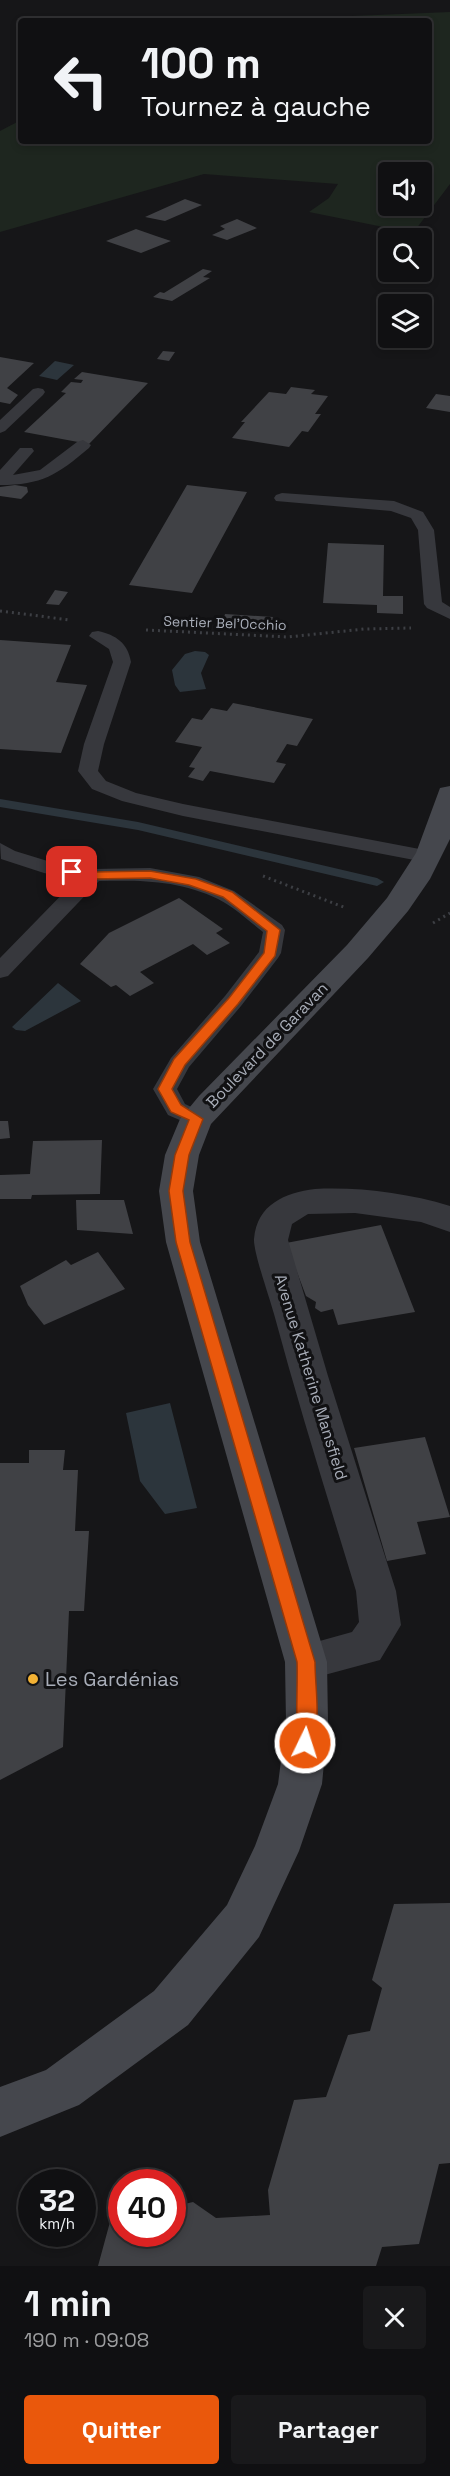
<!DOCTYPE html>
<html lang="fr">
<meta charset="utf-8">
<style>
body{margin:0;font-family:"Space Grotesk",sans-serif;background:#19191b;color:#f1f3f6;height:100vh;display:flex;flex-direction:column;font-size:22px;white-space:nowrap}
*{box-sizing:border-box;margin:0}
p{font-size:20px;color:#9c9d9f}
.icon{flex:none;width:33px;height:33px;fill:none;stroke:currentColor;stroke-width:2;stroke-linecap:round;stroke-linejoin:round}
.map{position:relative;height:2266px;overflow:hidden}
.drawer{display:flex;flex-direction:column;background:#101012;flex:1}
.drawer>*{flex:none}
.hud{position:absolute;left:18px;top:18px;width:414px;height:126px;border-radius:6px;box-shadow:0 3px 9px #0003,0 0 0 2px #303032;background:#101012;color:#f1f3f6;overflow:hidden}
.tools{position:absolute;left:378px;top:162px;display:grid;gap:12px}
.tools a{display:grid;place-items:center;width:54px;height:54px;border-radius:6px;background:#101012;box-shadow:0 3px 9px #0003,0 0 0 2px #303032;font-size:30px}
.speed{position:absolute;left:18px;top:2169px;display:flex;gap:12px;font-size:30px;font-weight:700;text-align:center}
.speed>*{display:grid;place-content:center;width:78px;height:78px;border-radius:50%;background:#101012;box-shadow:0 3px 9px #0003,0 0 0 2px #303032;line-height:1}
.speed small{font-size:15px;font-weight:400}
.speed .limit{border:9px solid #d22;background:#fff;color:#111}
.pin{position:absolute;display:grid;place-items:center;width:51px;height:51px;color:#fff;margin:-26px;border-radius:12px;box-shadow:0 3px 9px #0006}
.me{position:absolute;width:66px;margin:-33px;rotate:4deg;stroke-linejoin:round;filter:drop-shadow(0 0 4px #0008)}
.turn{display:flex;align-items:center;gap:21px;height:126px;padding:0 24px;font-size:27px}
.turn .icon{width:78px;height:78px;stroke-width:2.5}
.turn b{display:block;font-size:42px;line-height:51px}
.round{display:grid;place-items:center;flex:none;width:63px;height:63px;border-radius:6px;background:#19191b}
.summary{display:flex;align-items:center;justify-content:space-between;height:102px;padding:0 24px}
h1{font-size:36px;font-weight:700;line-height:45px}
.button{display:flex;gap:12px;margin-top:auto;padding:12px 24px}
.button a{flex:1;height:69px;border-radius:6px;background:#ea580c;color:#fff;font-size:24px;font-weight:700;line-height:69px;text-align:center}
.button a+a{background:#19191b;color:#f1f3f6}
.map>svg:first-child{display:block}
.green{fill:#1e261f;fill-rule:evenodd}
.water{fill:#2c353c}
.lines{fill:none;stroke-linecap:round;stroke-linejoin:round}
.stream{fill:#2c353c;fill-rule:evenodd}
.building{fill:#404145}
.path{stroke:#3d3f44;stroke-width:3;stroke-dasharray:2 4;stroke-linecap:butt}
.lane{fill:#37383d;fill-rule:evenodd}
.street{fill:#37383d;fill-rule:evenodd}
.secondary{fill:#45474d;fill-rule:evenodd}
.route{fill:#ea580c;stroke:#983908;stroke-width:1.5}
.poi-dot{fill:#f2b134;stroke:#111113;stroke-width:2}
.labels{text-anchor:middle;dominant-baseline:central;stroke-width:6;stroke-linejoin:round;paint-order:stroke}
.far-street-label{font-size:14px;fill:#a8adb8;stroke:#111113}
.street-label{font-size:16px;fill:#a8adb8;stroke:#111113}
.near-poi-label{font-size:20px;fill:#a8adb8;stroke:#111113;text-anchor:start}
</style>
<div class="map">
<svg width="450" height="2266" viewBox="0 0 450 2266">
<rect width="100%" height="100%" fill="#161618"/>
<path class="green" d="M450,12V184L413,233L309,212L329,198L338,184L204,174L0,232V131L21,120V141H429V21H310L328,17ZM388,172H422V206H388Z"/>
<path class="water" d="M55,361L74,365L57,380L39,376Z
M195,651L205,652L209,655L201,673L206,689L180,692L175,685L172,670L185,654Z
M58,983L81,1001L25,1031L16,1030L12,1027Z
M170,1403L197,1508L165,1514L140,1481L126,1413Z"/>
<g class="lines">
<path class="stream" d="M0,799L138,822L377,878L384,882L377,886L138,830L0,807Z"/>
</g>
<path class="building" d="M185,199L202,205L165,221L145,217Z
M237,219L257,228L227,240L212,235L225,229L220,226Z
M136,229L156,236L171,241L141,253L106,241Z
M203,269L212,271L203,277L210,278L172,301L153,297L160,292L164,293Z
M163,351L175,352L169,361L157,359Z
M0,357L34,363L7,388L18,395L10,404L0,402Z
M82,372L148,383L89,444L24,432L66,393L61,392L71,382L81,383L83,380L74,379Z
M291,387L315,390L311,394L328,396L315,414H321L308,432L302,431L289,447L232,438L245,422H241L269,392L286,394Z
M436,394L450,396V412L426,408Z
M15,485L27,487L28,492L21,499L0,496V487Z
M187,485L247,492L192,593L129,585Z
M328,543L384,545L383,596H403V614L377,613V605L323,603Z
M55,590L68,592L59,605L46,604Z
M225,614L273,617L270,628L222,625Z
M0,640L71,645L56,682L87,685L61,753L0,749Z
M233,703L313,719L297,746L287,744L276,762L286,764L274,783L210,771L203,781L188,777L195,768L189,767L202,747L175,742L192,718L202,720L211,708L227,711Z
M179,898L223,929L216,933L230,943L207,955L193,944L140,972L154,983L130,996L116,985L111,987L80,964L109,933Z
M0,1121H8L10,1138L0,1139Z
M102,1140L100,1194L32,1195L31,1199H0V1175L30,1174L33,1141Z
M76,1200H124L133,1234L77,1230Z
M381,1225L415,1312L338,1325L333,1309L321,1312L315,1308L316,1302L306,1296L286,1243Z
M98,1252L125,1289L44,1325L28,1305L20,1286L66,1260L71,1265Z
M425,1437L450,1517L417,1522L426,1554L387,1561L354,1448Z
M29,1450H65L63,1470H78L75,1531H89L84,1611H69L63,1747L0,1780V1463H29Z
M450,1903V2163L439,2164L419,2244L382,2247L376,2266H98L110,2222L122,2219V2234H172V2207L193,2202L216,2218L270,2215L268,2190L294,2100L326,2097L348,2035L370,2031L382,1988L372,1980L394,1904Z"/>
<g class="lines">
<path class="path" d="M0,611L70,620
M146,630L288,637L364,629L411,628
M263,876L346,908
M433,923L450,913"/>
<path class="lane" d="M38,388L43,389L45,392L43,395L5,431L0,433V420L33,389Z
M83,440L91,445L89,448C57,475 42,485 0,485V470L20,448H32L34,451L13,475L40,470L77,442Z
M282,493L394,501L423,512L434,530L442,602L450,607V619L427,608L424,604L418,530L411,518L391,511L276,501L274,498L276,495Z
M98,631C116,635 128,643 131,662L104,744L98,771L106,781L136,793L183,804L430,851L437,853L440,857L437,861L430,863L183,816L122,801L92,789L78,771L84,744L113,662L109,649L89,636L92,632Z
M0,843L15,851L54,863L93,869L150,868L199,877L234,891L282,925L285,930L281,953L278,958L241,1006L189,1067L177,1089L185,1104L204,1113L208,1119L204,1125L196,1127L168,1115L153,1089L171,1058L225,996L259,952L263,932C249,921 234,907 218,899C179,880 140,880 99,881L8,976L0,978V958L77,879L44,873L1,859Z"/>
<path class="street" d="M315,1189C361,1187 406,1193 450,1206V1232L421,1222L355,1213L308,1214L292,1224L288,1240L328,1376L396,1591L401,1625L380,1660L306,1680L291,1675L285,1662L291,1649L352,1632L359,1622L356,1591C328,1499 299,1407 274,1314C270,1299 253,1251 254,1239C257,1204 285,1193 315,1189Z"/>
<path class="secondary" d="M450,786V839L430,879L408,911L368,958L211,1124L199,1155L193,1191L200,1242L327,1662L328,1722L322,1784L299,1851L259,1937L188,2025L79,2105L0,2137V2087L46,2070L154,1991L227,1905L255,1846L278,1784L286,1722L285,1662L166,1242L159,1191L165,1155L180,1119L199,1096L347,945L387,898L416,853L440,788Z"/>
</g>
<path class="route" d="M72,869L93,872L150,871L196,879L232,892L280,930L275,956L238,1004L185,1065L172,1089L181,1105L203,1119L189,1155L183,1191L190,1242L315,1662C315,1688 322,1724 311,1749L305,1751L298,1749C295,1741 298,1676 297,1662L176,1242L169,1191L175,1155L189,1120L171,1112L158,1089L174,1059L229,998L264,953L267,931L223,897L189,885L150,878L93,879L68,875L66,872Z"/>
<circle class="poi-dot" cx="33" cy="1679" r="6"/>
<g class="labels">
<g class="far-street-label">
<text transform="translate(225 623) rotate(2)">Sentier Bel'Occhio</text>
</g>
<g class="street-label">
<text transform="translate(267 1045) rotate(-46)">Boulevard de Garavan</text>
<text transform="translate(311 1377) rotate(73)">Avenue Katherine Mansfield</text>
</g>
<g class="near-poi-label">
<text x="45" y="1679">Les Gardénias</text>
</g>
</g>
</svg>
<div class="tools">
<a><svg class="icon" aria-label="sound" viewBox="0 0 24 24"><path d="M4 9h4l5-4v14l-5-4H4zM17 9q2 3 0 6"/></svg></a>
<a><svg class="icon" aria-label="search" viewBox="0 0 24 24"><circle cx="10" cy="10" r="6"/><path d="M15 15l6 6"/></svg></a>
<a><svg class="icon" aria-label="layers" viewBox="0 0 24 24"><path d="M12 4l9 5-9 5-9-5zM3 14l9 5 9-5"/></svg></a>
</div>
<div class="speed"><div>32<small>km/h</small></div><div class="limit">40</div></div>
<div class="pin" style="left:72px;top:872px;background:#d93025"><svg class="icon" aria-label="arrive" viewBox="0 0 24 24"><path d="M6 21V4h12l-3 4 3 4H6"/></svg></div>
<svg class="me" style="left:305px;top:1743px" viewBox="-20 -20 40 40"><circle r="17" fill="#ea580c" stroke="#fff" stroke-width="3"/><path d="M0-11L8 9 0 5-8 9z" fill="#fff"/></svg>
<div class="hud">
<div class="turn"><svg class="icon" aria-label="left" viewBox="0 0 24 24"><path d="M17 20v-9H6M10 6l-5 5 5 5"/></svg><div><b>100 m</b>Tournez à gauche</div></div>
</div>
</div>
<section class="drawer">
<div class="summary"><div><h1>1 min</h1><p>190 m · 09:08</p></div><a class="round"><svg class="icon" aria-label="close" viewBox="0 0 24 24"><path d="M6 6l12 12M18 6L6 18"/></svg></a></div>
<div class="button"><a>Quitter</a><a>Partager</a></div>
</section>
